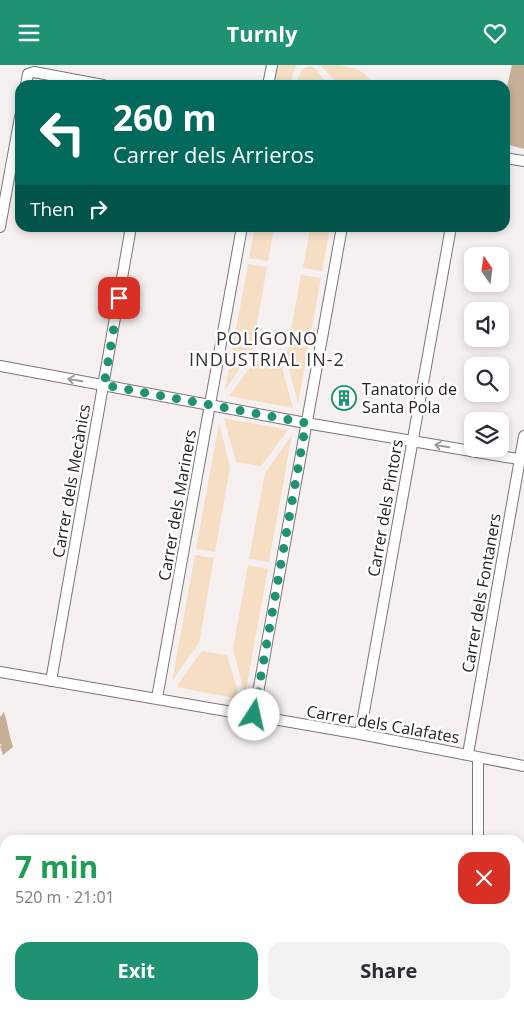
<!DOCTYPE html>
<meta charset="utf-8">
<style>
body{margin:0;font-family:"Open Sans",sans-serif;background:#f2f2f3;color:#2b2b33;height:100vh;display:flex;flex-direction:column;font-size:19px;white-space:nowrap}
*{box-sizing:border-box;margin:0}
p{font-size:16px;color:#7c7c81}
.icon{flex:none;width:28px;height:28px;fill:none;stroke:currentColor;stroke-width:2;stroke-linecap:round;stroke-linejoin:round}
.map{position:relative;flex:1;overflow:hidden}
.sheet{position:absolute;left:0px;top:770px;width:525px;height:175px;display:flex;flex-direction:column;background:#fff;border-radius:15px 15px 0 0;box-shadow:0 2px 8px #0003}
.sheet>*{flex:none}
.guide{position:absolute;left:15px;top:15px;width:495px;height:152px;border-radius:15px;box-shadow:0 2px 8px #0003;background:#00695c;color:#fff;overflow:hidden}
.needle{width:32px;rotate:347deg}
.tools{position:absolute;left:464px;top:182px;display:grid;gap:10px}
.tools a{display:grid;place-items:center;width:45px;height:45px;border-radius:10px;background:#fff;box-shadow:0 2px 8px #0003;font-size:25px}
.pin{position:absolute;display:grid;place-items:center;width:42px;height:42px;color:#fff;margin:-21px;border-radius:10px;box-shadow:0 2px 8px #0006}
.me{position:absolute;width:55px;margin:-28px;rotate:10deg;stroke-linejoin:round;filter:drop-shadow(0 0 4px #0008)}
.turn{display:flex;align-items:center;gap:18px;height:105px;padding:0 15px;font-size:22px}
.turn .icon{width:65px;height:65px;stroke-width:2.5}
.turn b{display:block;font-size:35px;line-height:42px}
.then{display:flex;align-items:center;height:48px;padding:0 15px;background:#0003;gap:10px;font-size:19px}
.round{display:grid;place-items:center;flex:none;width:52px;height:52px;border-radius:15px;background:#f2f2f3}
.head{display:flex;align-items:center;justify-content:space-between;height:85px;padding:0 15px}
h1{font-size:30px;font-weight:700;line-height:38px;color:#1e9e55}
.primary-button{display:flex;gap:10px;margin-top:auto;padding:10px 15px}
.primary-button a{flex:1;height:58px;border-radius:15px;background:#1f9274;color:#fff;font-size:20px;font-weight:700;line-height:58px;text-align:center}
.primary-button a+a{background:#f2f2f3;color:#2b2b33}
header{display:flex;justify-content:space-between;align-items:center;height:65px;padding:0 15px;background:#1f9274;color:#fff;font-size:22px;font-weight:700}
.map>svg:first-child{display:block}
.green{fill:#f5dec3}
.forest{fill:#c7b096}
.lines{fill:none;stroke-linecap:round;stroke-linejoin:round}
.minor-casing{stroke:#7a7576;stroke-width:12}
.minor{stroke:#fff;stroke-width:10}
.oneway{stroke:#9c9b9b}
.route{stroke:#1f9274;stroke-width:9;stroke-dasharray:0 16.2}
.labels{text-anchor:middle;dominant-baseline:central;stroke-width:5;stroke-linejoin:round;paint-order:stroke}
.poi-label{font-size:16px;fill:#232121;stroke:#fff;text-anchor:start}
.street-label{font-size:16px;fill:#232121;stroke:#fff}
.neighbourhood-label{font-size:18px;letter-spacing:1px;fill:#353031;stroke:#fff}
</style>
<header><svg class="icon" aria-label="menu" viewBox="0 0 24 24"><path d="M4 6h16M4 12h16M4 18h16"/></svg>Turnly<svg class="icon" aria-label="heart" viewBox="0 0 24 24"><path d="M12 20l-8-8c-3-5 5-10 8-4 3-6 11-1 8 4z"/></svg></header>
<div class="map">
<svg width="524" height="945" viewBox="0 0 524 945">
<rect width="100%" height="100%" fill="#f6f0f1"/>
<path class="green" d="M275,0H297L292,10V20H271Z
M320,0C339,0 366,0 372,20H339Z
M310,1L316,4L328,20H297C299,11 299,3 310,1Z
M255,162L274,163L268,196L249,193Z
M310,163H330L322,206L303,203Z
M248,199L267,202L252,287L225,325Z
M301,210L321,213L298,339L286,293Z
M255,296L281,299L293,343L229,331Z
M224,353L288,365L261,401L236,397Z
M219,358L230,402L215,487L196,484Z
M292,370L269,497L249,494L265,408Z
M195,490L214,493L199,578L172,616Z
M248,500L268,504L245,630L233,584Z
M202,586L227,590L240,634L176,622Z"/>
<path class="forest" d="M512,0H524V84L505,79V30Z
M4,647C8,659 9,671 13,682L3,690L0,681L2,680L0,679V652Z"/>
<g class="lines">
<defs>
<path id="minor" d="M26,20L28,9L34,7L103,20
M268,20L272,0
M505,93L524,96
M0,162L20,52
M0,301L306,358L524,395
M0,607L360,669L524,701
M51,616L131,162
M157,633L242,162
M254,650L342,162
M360,669L451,162
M468,689L524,371
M478,775V693
M286,940L297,941
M479,940V945
M131,945V940
M237,945L238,940"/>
</defs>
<use href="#minor" class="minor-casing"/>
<use href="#minor" class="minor"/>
</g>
<defs><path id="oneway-shaft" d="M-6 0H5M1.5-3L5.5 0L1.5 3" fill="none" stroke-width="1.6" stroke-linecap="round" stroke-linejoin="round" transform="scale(1.25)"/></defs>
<g class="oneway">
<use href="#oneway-shaft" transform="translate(75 315) rotate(-170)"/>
<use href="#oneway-shaft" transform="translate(442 381) rotate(-170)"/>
</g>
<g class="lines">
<path class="route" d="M119,233L104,320L306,358L254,650"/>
</g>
<defs>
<symbol id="building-ring" viewBox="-11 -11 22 22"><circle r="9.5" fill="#fff" stroke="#1f9274" stroke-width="1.5"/><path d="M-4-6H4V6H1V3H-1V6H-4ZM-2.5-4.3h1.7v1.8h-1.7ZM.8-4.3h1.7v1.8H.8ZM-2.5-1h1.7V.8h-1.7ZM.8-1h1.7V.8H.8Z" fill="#1f9274"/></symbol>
</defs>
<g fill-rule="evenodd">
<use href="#building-ring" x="330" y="319" width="28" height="28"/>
</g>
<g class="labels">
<g class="poi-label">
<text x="362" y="324">Tanatorio de<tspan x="362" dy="18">Santa Pola</tspan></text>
</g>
<g class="street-label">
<text transform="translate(71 416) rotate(-80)">Carrer dels Mecànics</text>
<text transform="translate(177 440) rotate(-80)">Carrer dels Mariners</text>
<text transform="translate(385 443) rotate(-80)">Carrer dels Pintors</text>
<text transform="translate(481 528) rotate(-80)">Carrer dels Fontaners</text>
<text transform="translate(383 659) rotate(10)">Carrer dels Calafates</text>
</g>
<g class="neighbourhood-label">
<text x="267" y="273">POLÍGONO<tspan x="267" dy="21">INDUSTRIAL IN-2</tspan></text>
</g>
</g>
</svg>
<div class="tools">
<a><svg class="needle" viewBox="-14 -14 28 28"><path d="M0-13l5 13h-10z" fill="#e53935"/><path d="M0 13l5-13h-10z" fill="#7c7c81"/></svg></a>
<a><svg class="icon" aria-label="sound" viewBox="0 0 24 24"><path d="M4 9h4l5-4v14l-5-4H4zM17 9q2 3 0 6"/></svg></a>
<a><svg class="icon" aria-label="search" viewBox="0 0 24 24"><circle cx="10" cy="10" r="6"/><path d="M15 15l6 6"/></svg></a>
<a><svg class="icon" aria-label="layers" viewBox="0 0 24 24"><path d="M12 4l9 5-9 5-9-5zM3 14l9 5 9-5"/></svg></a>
</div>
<div class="pin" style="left:119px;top:233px;background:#d93025"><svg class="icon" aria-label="arrive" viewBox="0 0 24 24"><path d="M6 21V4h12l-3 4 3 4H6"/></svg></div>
<svg class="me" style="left:254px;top:650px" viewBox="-20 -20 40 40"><circle r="19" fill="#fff"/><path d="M0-13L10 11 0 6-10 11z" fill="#1f9274"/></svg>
<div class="guide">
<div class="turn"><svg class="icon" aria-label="left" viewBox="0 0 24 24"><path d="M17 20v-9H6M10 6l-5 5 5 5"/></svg><div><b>260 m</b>Carrer dels Arrieros</div></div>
<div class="then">Then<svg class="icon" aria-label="right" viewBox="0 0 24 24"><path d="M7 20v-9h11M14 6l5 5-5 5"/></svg></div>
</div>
<section class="sheet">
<div class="head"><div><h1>7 min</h1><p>520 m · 21:01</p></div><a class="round" style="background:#d93025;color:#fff"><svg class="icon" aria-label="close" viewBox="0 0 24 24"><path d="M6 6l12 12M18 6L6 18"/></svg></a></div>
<div class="primary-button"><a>Exit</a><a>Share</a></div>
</section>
</div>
